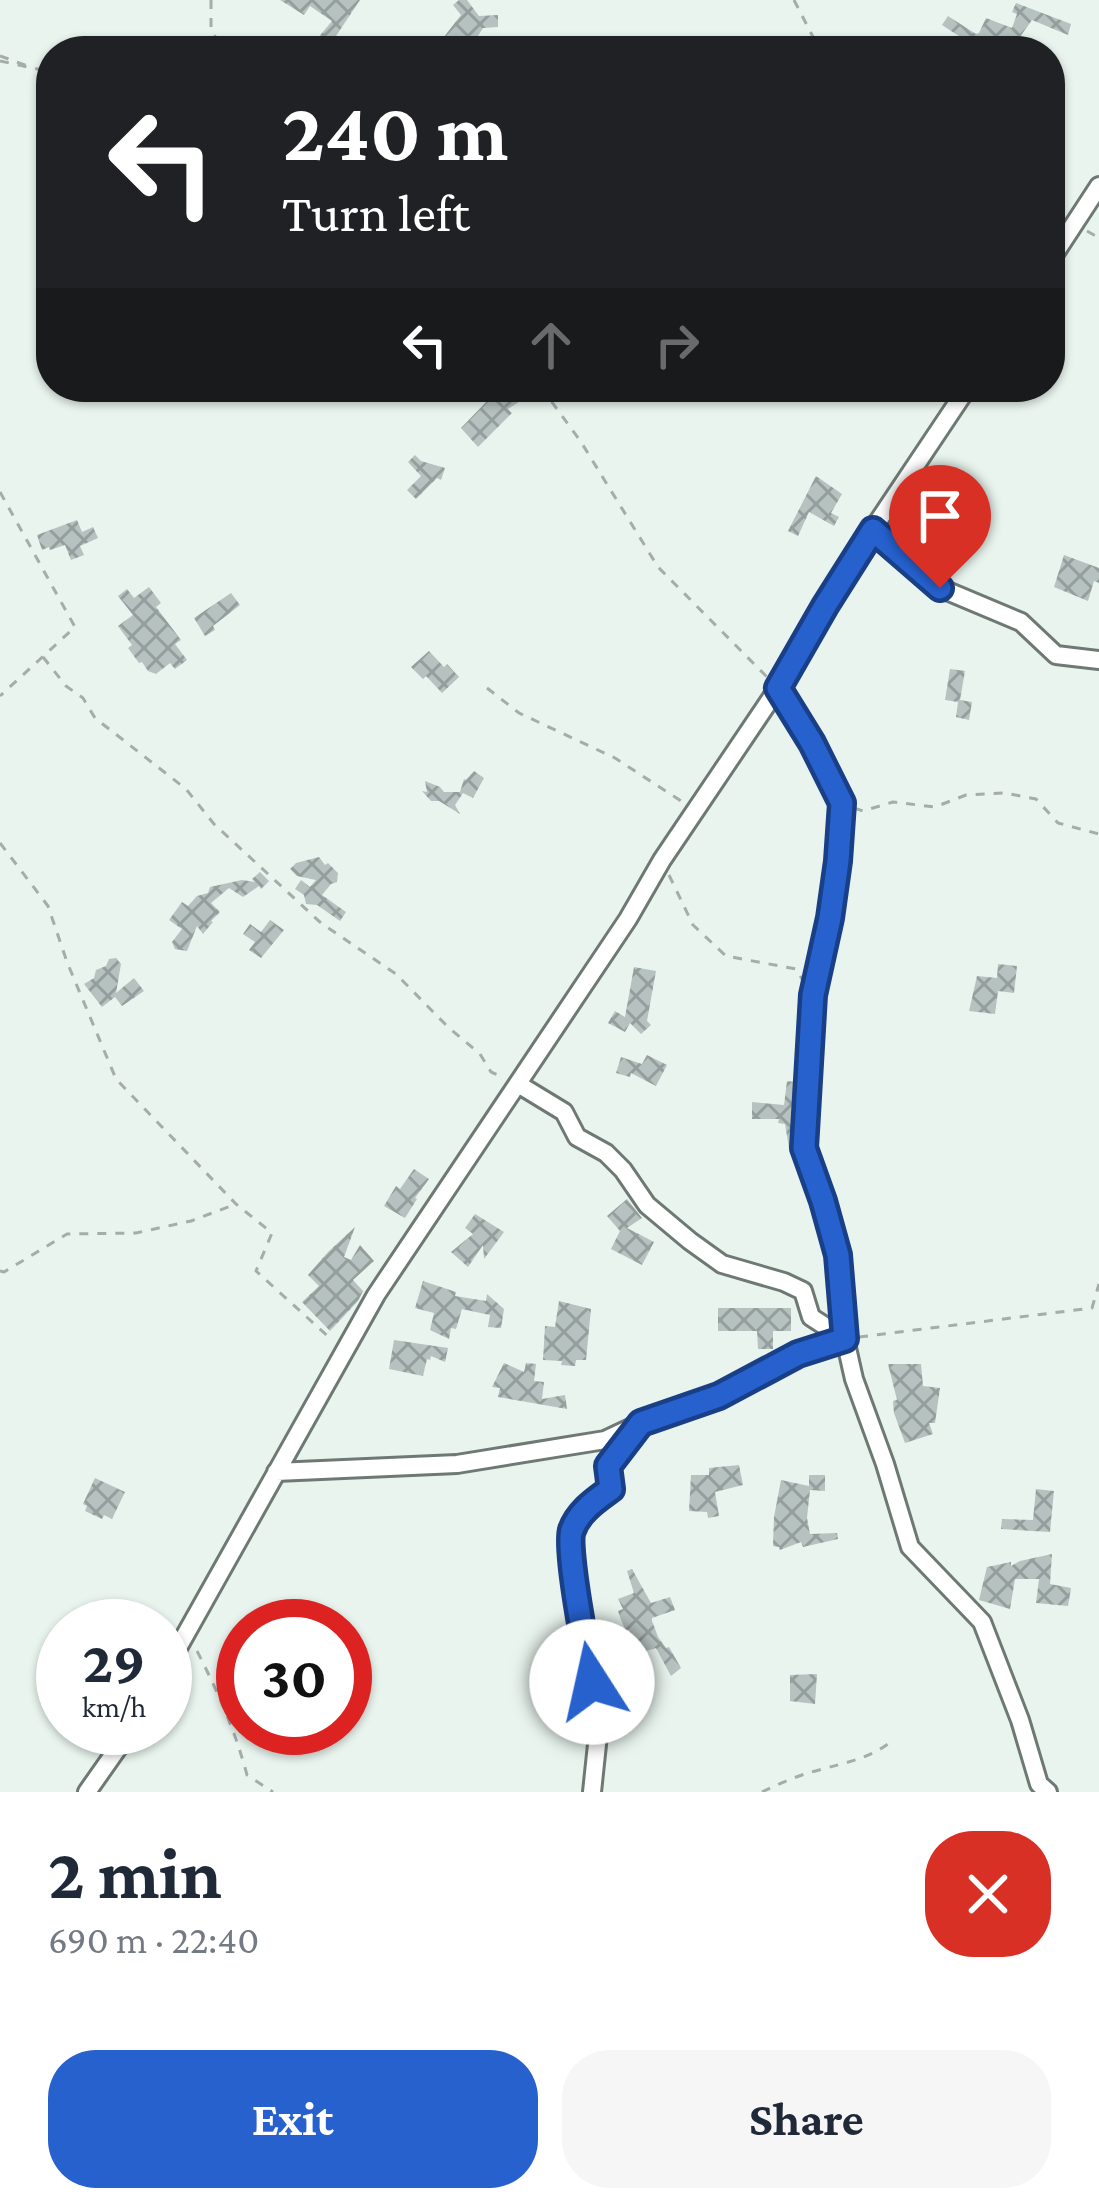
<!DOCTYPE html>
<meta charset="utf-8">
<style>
body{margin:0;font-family:"Crimson Pro",serif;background:#f6f6f7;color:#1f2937;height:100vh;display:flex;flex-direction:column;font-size:45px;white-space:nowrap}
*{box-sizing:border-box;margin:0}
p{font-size:39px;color:#747a83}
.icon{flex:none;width:66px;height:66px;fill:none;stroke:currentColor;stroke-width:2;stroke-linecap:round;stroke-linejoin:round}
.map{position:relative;height:1792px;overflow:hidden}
.drawer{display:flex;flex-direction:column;background:#fff;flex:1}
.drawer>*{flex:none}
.hud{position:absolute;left:36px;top:36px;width:1029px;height:366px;border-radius:48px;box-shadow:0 3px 9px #0004;background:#202124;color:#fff;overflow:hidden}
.speed{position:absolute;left:36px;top:1599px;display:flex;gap:24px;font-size:60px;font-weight:700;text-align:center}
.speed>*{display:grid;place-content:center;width:156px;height:156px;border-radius:50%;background:#fff;box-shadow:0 3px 9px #0004;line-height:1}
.speed small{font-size:30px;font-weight:400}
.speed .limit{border:18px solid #d22;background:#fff;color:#111}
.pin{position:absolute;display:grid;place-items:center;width:102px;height:102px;color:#fff;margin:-123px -51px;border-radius:50% 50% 50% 0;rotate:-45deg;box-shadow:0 0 12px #0007}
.pin .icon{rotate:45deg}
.me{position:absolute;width:132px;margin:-66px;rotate:350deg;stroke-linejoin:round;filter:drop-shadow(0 0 9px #0008)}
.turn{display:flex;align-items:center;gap:42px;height:252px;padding:0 48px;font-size:54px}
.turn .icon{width:156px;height:156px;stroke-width:2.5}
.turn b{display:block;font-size:84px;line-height:102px}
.lanes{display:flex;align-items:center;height:114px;padding:0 48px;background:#0003;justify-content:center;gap:60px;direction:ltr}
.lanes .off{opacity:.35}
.round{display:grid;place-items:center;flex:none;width:126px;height:126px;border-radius:48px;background:#f6f6f7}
.headline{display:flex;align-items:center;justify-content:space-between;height:204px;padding:0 48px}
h1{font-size:72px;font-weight:700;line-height:90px}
.primary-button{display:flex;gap:24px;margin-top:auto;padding:24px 48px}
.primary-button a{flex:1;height:138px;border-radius:48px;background:#2661ce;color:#fff;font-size:48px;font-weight:700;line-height:138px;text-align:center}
.primary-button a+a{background:#f6f6f7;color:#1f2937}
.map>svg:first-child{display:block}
.building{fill:url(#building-cross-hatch)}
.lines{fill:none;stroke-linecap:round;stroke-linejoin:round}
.minor-casing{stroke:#6e7974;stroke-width:22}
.path{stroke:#a5ada9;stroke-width:3;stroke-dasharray:9 9;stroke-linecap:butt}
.minor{stroke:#fff;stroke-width:16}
.route-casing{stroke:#193f86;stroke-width:30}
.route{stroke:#2661ce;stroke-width:21}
</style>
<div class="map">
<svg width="1099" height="1792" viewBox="0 0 1099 1792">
<defs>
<pattern id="building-cross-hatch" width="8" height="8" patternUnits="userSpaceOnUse" patternTransform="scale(3)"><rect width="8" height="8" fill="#b6c2c0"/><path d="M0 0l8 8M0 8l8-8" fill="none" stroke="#949e9c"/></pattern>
</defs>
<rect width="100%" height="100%" fill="#e9f4ee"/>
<path class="building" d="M280,0H360L336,36L339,39L329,51H307L332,21L310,6L304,15Z
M459,0H467L479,16L498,15V27L483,28L471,47L457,39L448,51H433L461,15L453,5Z
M1016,3L1071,24L1068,35L1032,20L1010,51H967L971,44L942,25L948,16L976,34L979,33L986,18L1012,28L1017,14L1012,12Z
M478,387H542L508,409L512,413L478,447L461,428L489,399Z
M415,455L421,461L445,468L441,480L437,478L416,499L407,490L421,476L408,462Z
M816,476L842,494L831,513L839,517L834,526L809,512L798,536L788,531Z
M77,520L82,532L93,527L98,538L80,546L84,555L71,560L65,545L50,550L49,547L42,550L37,535Z
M1064,555L1099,568V583L1094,581L1088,601L1054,587Z
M149,587L161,603L156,607L181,640L175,644L187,660L175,669L170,663L156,674L148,671L142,662L139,663L128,648L132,645L118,626L133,615L118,596L127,589L134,598Z
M231,593L240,605L213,626L215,630L205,636L194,618Z
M429,651L444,667L447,664L459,677L442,693L426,676L423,679L411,667Z
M950,669L965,671L960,700L972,702L969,720L956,717L958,702L945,700Z
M474,771L484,778L473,798L463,793L455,805L460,814L439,801H431L422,791L427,792L425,781L440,787L444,792H460L464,779L466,780Z
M319,857L325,865L328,863L338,873L337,882L331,884L322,895L346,912L340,921L317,905L306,904L304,895L295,889L301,880L310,887L316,880L297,876L290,869L296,863Z
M260,872L269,881L261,889L259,886L243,897L229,888L211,903L220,912L211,921L213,922L203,934L197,926L187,951L175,949L172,942L182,929L169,920L182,902L188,906L197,896L208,893L210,887L242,880L255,882L252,879Z
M270,920L284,930L261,958L249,950L255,942L243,934L250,924L261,932Z
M116,958L121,964L116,993L134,978L144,991L122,1006L115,997L102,1007L84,984L94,978L96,970L106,966L109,959Z
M998,964L1017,966L1014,993L998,991L995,1014L969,1011L977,976L997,978Z
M634,967L656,971L647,1021L651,1025L641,1034L630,1023L625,1032L608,1023L615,1011L625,1017Z
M647,1055L667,1065L656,1086L631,1073L630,1077L616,1073L621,1057L642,1064Z
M787,1081L795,1082L792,1143L789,1148L785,1124L778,1123L779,1119H752V1102L784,1105Z
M414,1169L429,1179L415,1198L417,1199L405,1218L384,1206L396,1186L400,1189Z
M627,1199L642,1218L627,1228L654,1242L642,1265L611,1249L620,1231L607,1216Z
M475,1214L504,1232L484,1259L483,1245L468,1267L451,1252L473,1234L465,1228Z
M355,1227L344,1257L351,1260L360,1245L374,1261L353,1280L363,1291L358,1301L330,1331L302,1302L319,1286L308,1275L328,1252Z
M423,1281L456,1292L455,1296L486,1301L487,1294L504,1309L501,1328L488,1327L490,1315L462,1309L456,1329L451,1328L449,1339L430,1330L434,1313L415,1308Z
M559,1301L591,1309L586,1360H576L575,1366L561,1365L562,1361L543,1360L545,1326L555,1327Z
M718,1308H791V1331H773V1349H758L757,1331H718Z
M394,1340L448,1348L445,1362L431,1356L430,1360L427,1359L423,1376L389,1369Z
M504,1363L524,1372L526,1363L536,1364L534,1381L544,1382L542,1399L565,1395L567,1409L498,1397L500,1388L492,1387Z
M888,1364H921L923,1386L940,1388L935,1423H929L933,1434L905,1443L894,1413L893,1401L897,1400Z
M739,1465L743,1485L715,1492L719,1516L708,1518L707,1512L689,1511L691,1475H709V1468Z
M809,1475H825V1491L810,1490L807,1518L810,1534L837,1533L838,1539L803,1547L801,1542L780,1550L779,1547L773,1546L774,1517L781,1480L809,1486Z
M95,1478L125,1492L112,1519L104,1515L102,1519L85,1511L87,1506L83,1504Z
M1036,1489L1054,1491L1050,1532L1001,1529L1002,1519L1033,1520Z
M1052,1554L1050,1584L1071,1588L1068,1606L1036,1603L1039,1579H1015L1010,1609L979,1600L987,1567L1011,1562V1566L1020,1561Z
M632,1569L651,1603L670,1597L675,1610L652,1618V1621L658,1637L666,1648L669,1647L681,1668L671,1676L656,1648L636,1654L629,1630L626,1631L621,1620L618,1611L623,1609L618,1599L634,1593L627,1571Z
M817,1674L815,1704L790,1701V1675Z"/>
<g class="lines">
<defs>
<path id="minor" d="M1050,261L1099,186
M873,529L940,588L1021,622L1056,655L1099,660
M778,688L811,743L841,803L838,861L830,918L813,995L804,1148L823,1201L838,1255L845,1339L854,1379L885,1464L910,1547L982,1622L1020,1720L1039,1784L1048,1792
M518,1084L564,1112L577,1137L606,1153L623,1170L647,1205L690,1241L722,1264L784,1282L803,1291L811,1317L845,1339
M276,1472L457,1464L605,1440L641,1423L719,1395L798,1354L845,1339
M165,1671L376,1295L628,919L662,860L778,688L825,606L873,529L968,387
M87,1792L132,1728
M592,1792L600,1716L576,1591L569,1533L587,1507L611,1489L608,1466L637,1428"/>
</defs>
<use href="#minor" class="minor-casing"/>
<path class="path" d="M211,0V29L223,51
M794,0L813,37L824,51
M0,56L28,66
M0,61L51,72
M1087,231L1099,238
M541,387L581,442L658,567L768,678
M0,492L75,627L0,696
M43,657L66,686L83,698L95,718L186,789L214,824L321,923L396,974L448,1027L480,1054L491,1072L503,1077
M487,688L519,713L615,758L681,801
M854,808L863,811L893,802L935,807L966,795L1005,793L1036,799L1058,823L1099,834
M0,843L48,906L67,962L116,1079L236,1204L272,1233L256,1271L332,1340
M669,875L693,925L726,956L796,969L802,979
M0,1271L4,1272L67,1234L136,1233L191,1221L236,1204
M859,1337L1092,1308L1099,1284
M197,1651C218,1692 235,1730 247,1775L273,1792
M762,1792C780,1783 799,1775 819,1770C847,1762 870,1759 893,1740"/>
<use href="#minor" class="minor"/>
</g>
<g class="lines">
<defs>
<path id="route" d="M592,1682C587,1657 565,1547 572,1530C579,1511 596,1500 611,1489L608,1466L641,1423L719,1396L798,1354L845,1339L838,1255L823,1201L804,1148L813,995L830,918L838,861L842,803L812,743L778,688L825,606L873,530L940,588"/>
</defs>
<use href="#route" class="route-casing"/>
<use href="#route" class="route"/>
</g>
</svg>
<div class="speed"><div>29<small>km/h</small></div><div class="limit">30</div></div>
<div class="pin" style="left:940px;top:588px;background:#d93025"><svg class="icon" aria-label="arrive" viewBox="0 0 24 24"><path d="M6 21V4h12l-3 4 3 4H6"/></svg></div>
<svg class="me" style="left:592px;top:1682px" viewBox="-20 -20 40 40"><circle r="19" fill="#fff"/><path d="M0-13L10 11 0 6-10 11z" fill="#2661ce"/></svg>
<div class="hud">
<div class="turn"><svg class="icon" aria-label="left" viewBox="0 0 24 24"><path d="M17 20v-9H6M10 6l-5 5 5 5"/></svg><div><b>240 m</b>Turn left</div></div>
<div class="lanes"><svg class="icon" aria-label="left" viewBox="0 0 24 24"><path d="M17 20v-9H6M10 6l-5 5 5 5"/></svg><svg class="icon off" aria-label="ahead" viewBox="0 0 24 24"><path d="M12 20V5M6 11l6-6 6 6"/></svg><svg class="icon off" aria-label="right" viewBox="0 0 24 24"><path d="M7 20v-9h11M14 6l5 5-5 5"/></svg></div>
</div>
</div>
<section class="drawer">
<div class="headline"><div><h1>2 min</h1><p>690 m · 22:40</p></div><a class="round" style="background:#d93025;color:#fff"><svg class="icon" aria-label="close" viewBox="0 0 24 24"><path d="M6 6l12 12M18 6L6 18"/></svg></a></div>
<div class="primary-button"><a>Exit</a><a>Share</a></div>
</section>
